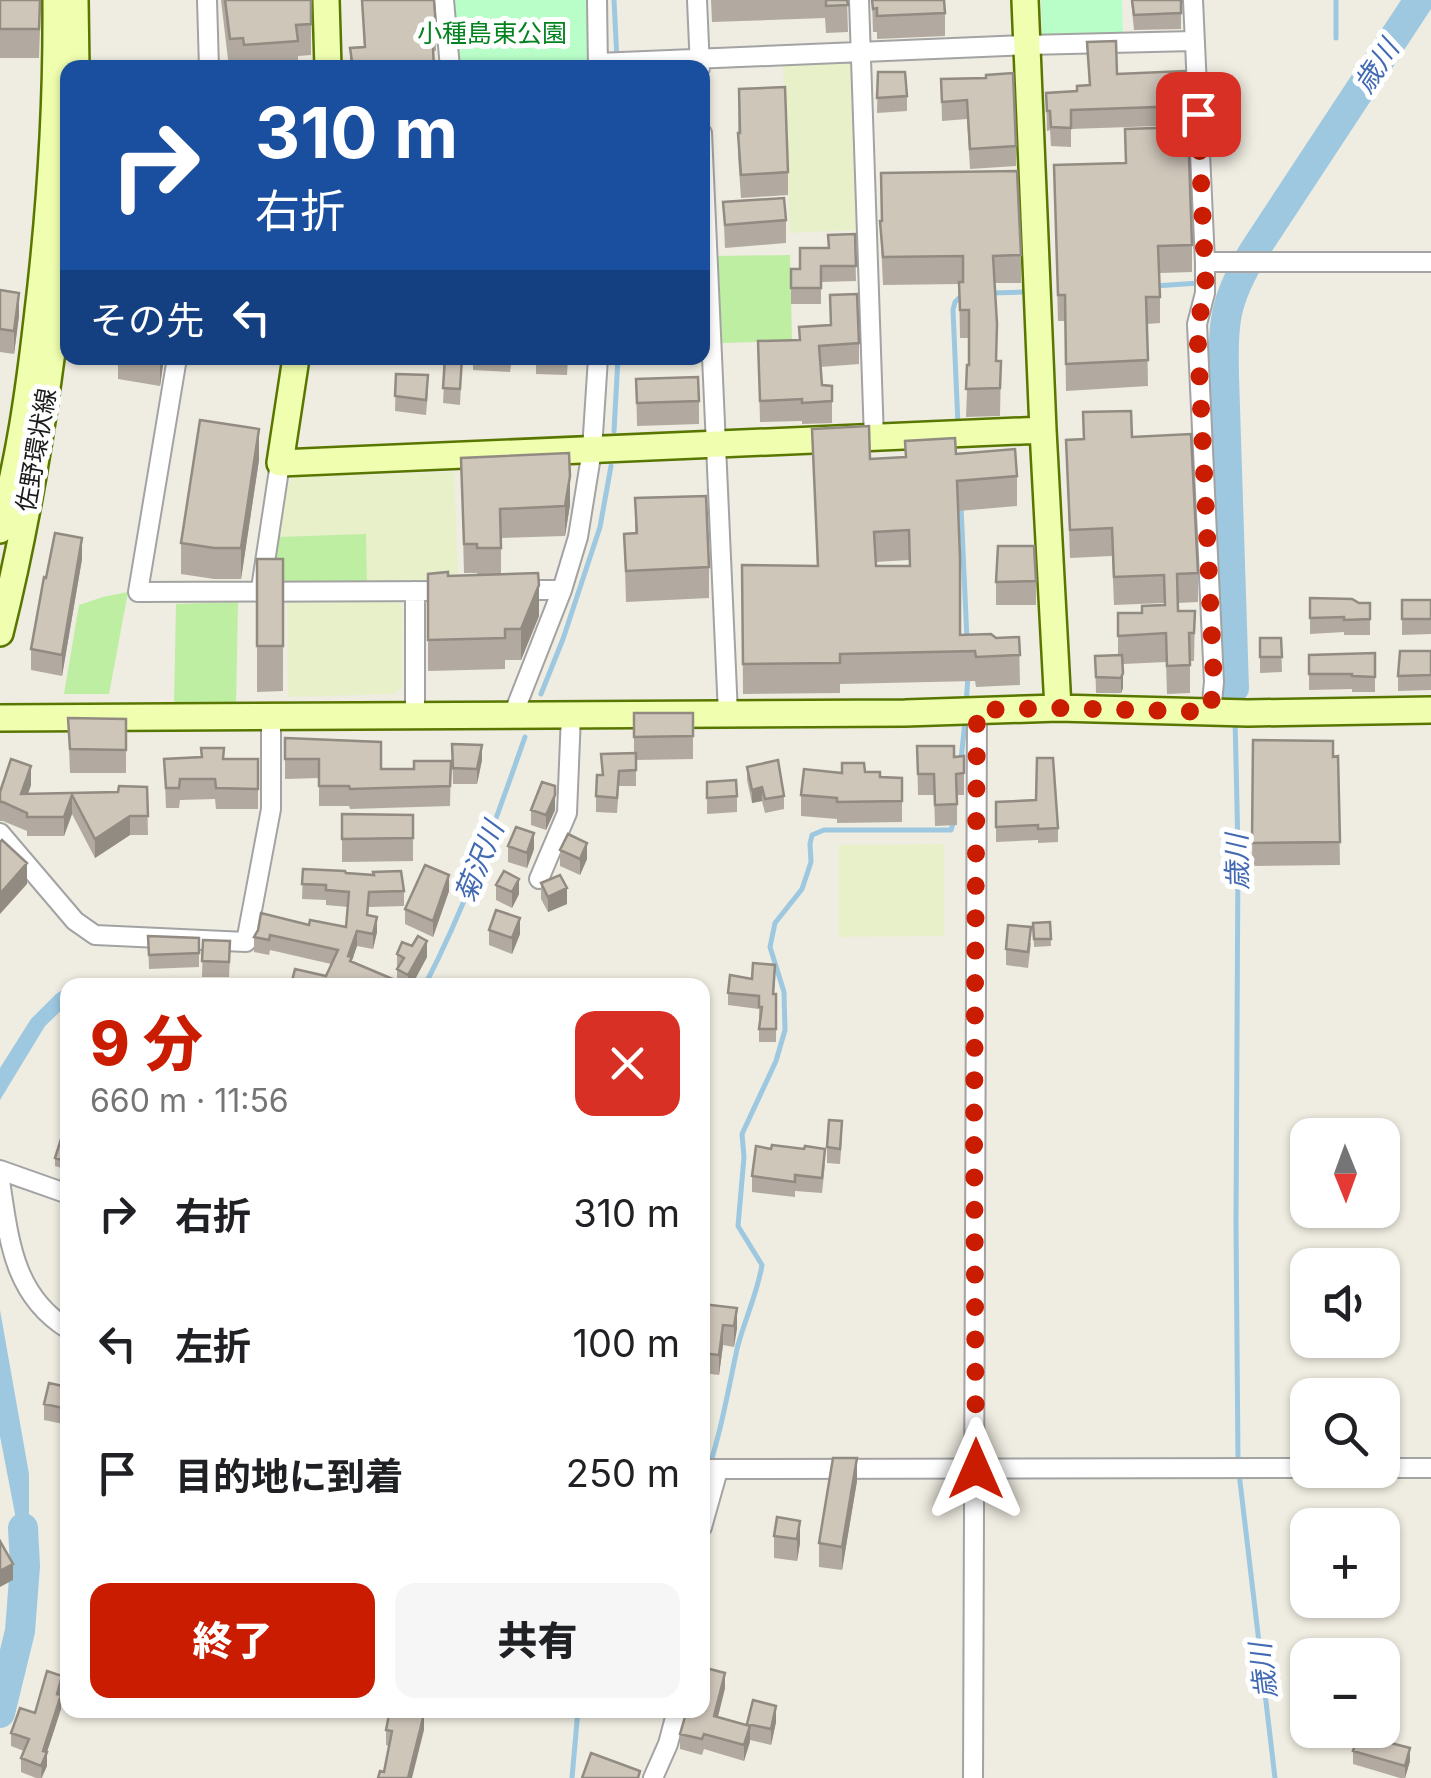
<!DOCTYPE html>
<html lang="ja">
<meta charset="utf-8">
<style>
body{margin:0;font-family:Inter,"Noto Sans JP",sans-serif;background:#f6f6f6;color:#202124;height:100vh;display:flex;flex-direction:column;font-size:38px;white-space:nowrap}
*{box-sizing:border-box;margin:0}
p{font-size:32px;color:#757577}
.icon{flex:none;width:55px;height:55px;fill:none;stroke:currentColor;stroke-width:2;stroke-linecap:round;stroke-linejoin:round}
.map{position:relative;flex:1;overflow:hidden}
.sheet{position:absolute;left:60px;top:978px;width:650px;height:740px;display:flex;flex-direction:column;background:#fff;border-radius:20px;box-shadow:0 2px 8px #0004}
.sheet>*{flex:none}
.top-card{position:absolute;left:60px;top:60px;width:650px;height:305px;border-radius:20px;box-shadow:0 2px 8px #0004;background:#1a4fa0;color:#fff;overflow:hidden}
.needle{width:65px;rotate:179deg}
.buttons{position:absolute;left:1290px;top:1118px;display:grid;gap:20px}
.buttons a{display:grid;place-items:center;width:110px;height:110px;border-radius:20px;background:#fff;box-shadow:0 2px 8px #0004;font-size:50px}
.pin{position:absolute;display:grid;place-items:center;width:85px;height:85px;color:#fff;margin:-42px;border-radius:20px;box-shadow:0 5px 15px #0006}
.me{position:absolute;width:110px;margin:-55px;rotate:0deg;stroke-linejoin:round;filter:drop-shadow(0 0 8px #0008)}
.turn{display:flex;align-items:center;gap:35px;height:210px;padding:0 30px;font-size:45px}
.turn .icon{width:130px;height:130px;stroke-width:2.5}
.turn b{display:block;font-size:70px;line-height:85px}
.then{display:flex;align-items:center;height:95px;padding:0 30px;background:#0003;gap:20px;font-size:38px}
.round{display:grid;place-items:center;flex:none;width:105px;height:105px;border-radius:20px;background:#f6f6f6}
.head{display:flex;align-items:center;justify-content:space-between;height:170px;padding:0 30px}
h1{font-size:60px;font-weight:800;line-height:75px;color:#c91c00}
.action{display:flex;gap:20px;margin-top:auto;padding:20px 30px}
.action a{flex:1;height:115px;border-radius:20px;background:#c91c00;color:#fff;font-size:40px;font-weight:800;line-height:115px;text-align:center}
.action a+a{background:#f6f6f6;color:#202124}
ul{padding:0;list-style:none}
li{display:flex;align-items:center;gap:30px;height:130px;padding:0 30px}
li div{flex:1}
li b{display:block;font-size:38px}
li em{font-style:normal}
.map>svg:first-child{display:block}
.farmland{fill:#e8f0ca}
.grass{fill:#bdeea2}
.park{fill:#b9fec8}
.water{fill:#9dc8e0}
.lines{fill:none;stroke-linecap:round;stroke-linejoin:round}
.stream{stroke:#9dc8e0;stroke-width:5}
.river{stroke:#9dc8e0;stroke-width:30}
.street-casing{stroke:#a3a3a3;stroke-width:22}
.secondary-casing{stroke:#597700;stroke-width:30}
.street{stroke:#fff;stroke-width:18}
.secondary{stroke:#effeaf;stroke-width:25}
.wall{fill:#b2aaa0;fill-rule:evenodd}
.shaded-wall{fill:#918b82}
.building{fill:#cfc6ba;stroke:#918b82;stroke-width:2.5;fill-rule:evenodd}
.route{stroke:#c91c00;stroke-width:18;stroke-dasharray:0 32.4}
.labels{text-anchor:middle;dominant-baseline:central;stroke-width:10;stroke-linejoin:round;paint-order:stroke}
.park-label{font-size:25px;fill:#03821f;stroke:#fff}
.street-label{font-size:25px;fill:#1c1c1c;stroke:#fff}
.water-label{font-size:28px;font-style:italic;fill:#426ab3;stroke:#fff}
</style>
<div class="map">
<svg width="1431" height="1778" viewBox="0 0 1431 1778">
<rect width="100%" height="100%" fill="#efece1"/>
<path class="farmland" d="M853,61L860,230L790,233L783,64Z
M454,472L458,584L367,585L366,535L276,537L283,490L294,477Z
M397,600L403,609L402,688L394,694L288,697L287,601Z
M944,844V936L839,937V845Z"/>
<path class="grass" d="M790,255L792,341L721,343L716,256Z
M366,534L367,585H281L271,573L276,537Z
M128,592L109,694H64L79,605L103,597Z
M238,602L236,706H174L176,604Z"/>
<path class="park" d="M451,0H590L593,60L458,67Z
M1041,0H1122L1123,39L1042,37Z"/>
<path class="water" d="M67,987V1005L45,1026L0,1100V1068L31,1019L56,994Z
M0,1310L29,1474V1529L25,1566L0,1436Z"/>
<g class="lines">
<path class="stream" d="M614,0L617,60
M1336,0V38
M1155,286L1199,283
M993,293L1022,292
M958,425L953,310L955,302L962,295
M614,431L618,358
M961,506L967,640
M1234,688L1235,702
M541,694L563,639L600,527L611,466
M966,705L968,676
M1235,718L1238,850L1236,1225L1238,1462
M961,760L965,721
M425,985C467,904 495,822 525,737
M1239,1473L1275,1778
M702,1488C719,1443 727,1396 737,1349C744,1321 757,1295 762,1265L738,1226L744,1157L742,1134L776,1061L785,1030L784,992L770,947L775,923L802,889L811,862L810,844L812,835L824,830H951L954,820
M572,1778L578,1710"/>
<path class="river" d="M1234,688L1224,377C1223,321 1224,301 1254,251L1419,0
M0,1713L20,1631L25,1566L23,1528"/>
<defs>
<path id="street" d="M207,0L209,68
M444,0L450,68
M597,0L598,68
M697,0L700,68
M859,0L874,439
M1193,0L1205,262V293L1197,324L1214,682L1211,712
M598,63L1027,45L1194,41
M702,133L728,714
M1205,262H1431
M177,358L138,592L451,591
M262,582L280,463
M517,590H562
M513,715L562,590L578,537L592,450L598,358
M415,716V591
M0,833L75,921L95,935L246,942L271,809V717
M539,879L567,813L571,715
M0,1170L68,1194
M0,1181C9,1239 13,1295 68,1329
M1382,1468H1431
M702,1469L1308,1468
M702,1527L718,1470
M653,1778L668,1744L677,1710
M973,1778L977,710"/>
<path id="secondary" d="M75,0L76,68
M326,0L328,68
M1025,0L1043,430L1058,708
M296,358L280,463L1043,430
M0,530C19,461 29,391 37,320C50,213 57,107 56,0
M0,633C35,493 55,349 68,206
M0,718L905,713L1058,708L1248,713L1431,710"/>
</defs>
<use href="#street" class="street-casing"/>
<use href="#secondary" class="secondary-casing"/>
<use href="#street" class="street"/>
<use href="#secondary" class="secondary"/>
</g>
<path class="wall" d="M0,0H41L39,58H0Z
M221,0H311V55L298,56V68H229Z
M362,0L436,28V51H433L434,68H350V48L364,47Z
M711,0H847L848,32L826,33L825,18L712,22Z
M872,0L945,13V36L877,39V32H873Z
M1131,0H1181V29L1134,30Z
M1087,42L1117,74L1186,106V125L1071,129V147L1051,146L1050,130L1047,131L1046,93L1077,91L1089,85Z
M878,72L907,96V111L877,113Z
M986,78L1016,146V166L970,169L967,119L942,121L941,79Z
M739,89L788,172V195L741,198L738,156Z
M1125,129L1192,245V272L1160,273V323L1147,324L1148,386L1066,391L1065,321H1058L1054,165L1125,163Z
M723,202L786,220V243L725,248Z
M880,221L1021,255V283H994L997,361H1001L1000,416L966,417L969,338H960L959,284L883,285Z
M855,234L856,281L821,282V304H791V269H800L828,248Z
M0,290L19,316L14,354L0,352Z
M830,295L859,343V364L820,367L822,385L832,386V423L802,424V421L760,422L758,341L799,340V327L830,325Z
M118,358H164L160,386L118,379Z
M416,358H462L460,405L443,403L445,363L416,360Z
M473,358H512L510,372L473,370Z
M536,358H568L567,375L536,374Z
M640,358H687V363L640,365Z
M396,374L428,391L426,415L395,411Z
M636,379L699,401V424L637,426Z
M812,429L870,459L905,457V441L956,454L1017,476V506L958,511L960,635L996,638L1019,637L1020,685L976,687L975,681L840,684V693L743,694L742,565L817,566ZM909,560V566H876V562Z
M1132,437L1198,573V602L1177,603L1178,611H1195L1194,661H1190V693L1167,694L1166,662L1123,664V688L1121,693H1096L1095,656L1118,655V613H1142L1164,605V603L1114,605L1112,556L1070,558L1066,440Z
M461,458L570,505L565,536L501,538V574L539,616L521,660H505V669L428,671V574L448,576L477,575V573H464Z
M259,460L241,579H214L181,574V543Z
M635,498L709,567V598L626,602L624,534L635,533Z
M82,559L62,676L31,670V649L46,578Z
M257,559H283V691L257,692Z
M1036,581V605H996V582Z
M1310,598L1370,603V635H1344V632L1310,634Z
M1402,600H1431V634L1402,635Z
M1260,638H1281L1282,672L1260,673Z
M1431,651V690L1398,691V676Z
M1375,653V692H1352V689L1309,690V655Z
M634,713H693V759L636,760V786H619L617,813L596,812V796L602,775L601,754L634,753Z
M68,718L126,719V773H70Z
M285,738L381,769H414L451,761L450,806L350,809L349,806H319V778L285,779Z
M1253,740L1338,756L1340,865L1252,866Z
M452,744L482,760L477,784H453Z
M917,746L954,757L964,756V795H957V825L935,826L934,795H918Z
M164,759H258V809H216L215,799L180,800L179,808H166Z
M747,767L784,796V809L765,813L762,801L752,803L747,780Z
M865,772L880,777L902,778V822L837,823V819L801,816V795L842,773Z
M707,782L737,796V812L707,814Z
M31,785L28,794L118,792L147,787L148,835H130L95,858L72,814L64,836H27V831L3,821H0V792Z
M555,786V810L546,830L531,825V810Z
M996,802L1058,828V842L1038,843V840L996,842Z
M342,814L413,815V861L342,862Z
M508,846L534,849L527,868L508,862Z
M560,850L587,859L580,875L560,866Z
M303,869L346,873L404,891V906L369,907L368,916L377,932L373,949L357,946L352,960V962L395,985L326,976L331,964L270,950L269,955L254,952V937L309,925L346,927L348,907L326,905V900L302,899Z
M541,883L567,904L548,912L541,899Z
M496,885L519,894L512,908L496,900Z
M449,891L433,937L405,924V909Z
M1050,922L1051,946L1034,947L1033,923Z
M489,930L520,934L512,954L489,945Z
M148,936L199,938V967L149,969Z
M203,940L230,957L229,977H202Z
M1031,943L1028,968L1006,965V949Z
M397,954L427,957L412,985H397Z
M775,978L774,994H776V1042H759V1009L728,1005V993L752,979Z
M68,1134V1170L55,1166V1158Z
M842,1137L840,1164L827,1163V1147Z
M771,1149L825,1164L822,1193L795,1191V1197L752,1192V1176Z
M702,1304L737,1308L734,1347L723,1345L719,1375L702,1373Z
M68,1385V1425L44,1420V1404L67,1387Z
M857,1481L842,1570L819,1567V1543Z
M800,1521V1543L797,1561L774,1558V1536Z
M725,1688L718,1717L747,1726L753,1700L776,1722L771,1745L750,1740L744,1761L704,1749L702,1755L680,1749V1734Z
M62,1689L61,1695V1709L47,1752V1766L42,1778H36L21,1772V1758L24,1751L11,1746V1733Z
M386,1730H424L384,1772L389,1746L386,1745Z
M1384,1741L1410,1761L1405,1778H1400L1353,1764V1751Z"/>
<path class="shaded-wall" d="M19,293V316L14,354V331Z
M161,358H164L160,386V363Z
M259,429V460L241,579V548Z
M570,476V505L565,536V506Z
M82,538V559L62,676V655Z
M539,585V616L521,660V629Z
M1123,673V688L1121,693V678Z
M482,745V760L477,784V769Z
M31,766V785L21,813V794Z
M762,787V801L752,803V790Z
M72,795V814L64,836V817Z
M555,795V810L546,830V815Z
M130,816V835L95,858V839Z
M534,833V849L527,868V853Z
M587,843V859L580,875V859Z
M27,863V884L0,914V894Z
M449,875V891L433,937V921Z
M519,879V894L512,908V892Z
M567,888V904L548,912V897Z
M377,917V932L373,949V934Z
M520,918V934L512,954V938Z
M357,931V946L352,960V972L348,956Z
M427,941V957L412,985H408V975Z
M737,1308V1329L734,1347V1326Z
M723,1325V1345L719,1375V1355Z
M857,1458V1481L842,1570V1547Z
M800,1521V1543L797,1561V1539Z
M13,1564V1580L0,1587V1571Z
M725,1673V1688L714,1732V1716Z
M62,1676V1689L57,1707V1694Z
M61,1695V1709L47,1752V1766L41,1778L43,1751Z
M776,1706V1722L771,1745V1729Z
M424,1714V1730L412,1778H408Z
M750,1726V1742L744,1761V1745Z
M1410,1748V1761L1405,1778V1766Z"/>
<path class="building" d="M0,0H40L39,29H0Z
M225,0H311V24L296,25L298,41L244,45L243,38L230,39Z
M362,0H434L436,28H432L434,68H353L350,48L365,47Z
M826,0H847L848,5L826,6Z
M872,0H944L945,13L877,16V8L873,9Z
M1132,0H1181V13L1134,15Z
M1116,41L1117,74L1185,71L1186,106L1071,110V128L1051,127L1050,111H1047L1046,93L1077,91V86L1090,85L1087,42Z
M878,72H905L907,96L877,98Z
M1013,73L1016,146L970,149L967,100L942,102L941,79L986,78V75Z
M785,87L788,172L741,175L738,133H740L739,89Z
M1188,127L1192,245L1158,246L1160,297H1146L1148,360L1066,364L1065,295H1058L1054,165L1126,163L1125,129Z
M1017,171L1021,255L993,256L997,324L996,361H1001L1000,388L966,389L967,365H969V310H960L959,282H963V256L883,257L880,221H882L881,173Z
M784,198L786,220L725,225L723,202Z
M855,234L856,266H821V288H791V269H800V248H829L828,235Z
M0,290L19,293L14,331L0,329Z
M857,294L859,343L819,346L822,385L832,386V401L802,403V399L760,401L758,341L800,340L799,327L831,325L830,295Z
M130,358H161L160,363Z
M445,358H462L460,389L443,388Z
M536,358H567V360Z
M396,374L428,375L426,400L395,396Z
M698,377L699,401L637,403L636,379Z
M1131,411L1132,437L1191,434L1198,573L1177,574L1178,611H1195L1194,633H1189L1190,665L1167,666L1166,633L1118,636V613H1142V606L1165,605L1164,575L1114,577L1112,528L1070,530L1066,440L1084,439L1083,412Z
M200,420L259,429L241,548H214L181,543Z
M869,426L870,459L906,457L905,441L955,438L956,454L1015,449L1017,476L957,481L960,557V635L991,634L996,638L1019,637L1020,655L976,657L975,651L840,654V663L743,664L742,565L818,566L812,429ZM909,530L910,566H876L874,532Z
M569,453L570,476L565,506L500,509L501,548H477V544H464L461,458Z
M706,496L709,567L626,571L624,534L637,533L635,498Z
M55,533L82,538L62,655L31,649L44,577L46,578Z
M998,546H1034L1036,581L996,582Z
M257,559H283V646H257Z
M448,572V576L538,573L539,585L521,629H505V638L428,640V574Z
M1310,598L1352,599L1359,603H1370V619L1344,620V617L1310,618Z
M1402,600H1431V619H1402Z
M1260,638H1281L1282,657H1260Z
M1400,651H1431V675L1398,676Z
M1375,653V677L1352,676V674H1309V655Z
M1122,655L1123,673L1121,678L1096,677L1095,656Z
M634,713H693V736L634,737Z
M68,718L126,719V750L70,749Z
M285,738L381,742V769H414V761H451L450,786L350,789L349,786H319V759H285Z
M1253,740L1333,741V757L1338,756L1340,842L1252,843Z
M452,744L482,745L477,769L453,768Z
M917,746H954V757L964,756V773L956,774L957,804L935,805L934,774H918Z
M201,748H224L223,759H258V789L216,788L215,779H180L179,788H166L164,759L202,757Z
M636,753V770L619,771L617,798L596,796L597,775H603L601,754Z
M1037,758H1053L1058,828L1038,829V825L996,827V802L1036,800Z
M11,759L31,766L21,794L118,792L119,786L147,787L148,816H130L95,839L72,795L64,817H27V813L3,802H0V792Z
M778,760L784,796L765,799L762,787L752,790L747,767Z
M842,763H864L865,772H880V777L902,778V801L837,802V798L801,795L804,769L842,773Z
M736,780L737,796L707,798V782Z
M542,782L555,786V795L546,815L531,810Z
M342,814L413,815V838L342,839Z
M516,827L534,833L527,853L508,846Z
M568,834L587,843L580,859L560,850Z
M2,840L27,863L0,894V842Z
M425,865L449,875L433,921L405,909Z
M303,869L345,871L346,873L374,875L373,872L401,871L404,891L369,892L367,915L377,917L373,934L357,931L348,956L352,957L350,961L395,980L393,985H291L295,969L326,976L338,950L270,935L269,940L254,937L258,930L261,913L309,925L310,920L346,927L349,892L326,890V885L302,884Z
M504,871L519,879L512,892L496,885Z
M560,875L567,888L548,897L541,883Z
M496,910L520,918L512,938L489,930Z
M1050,922L1051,939H1034L1033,923Z
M1008,925L1031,927L1028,952L1006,949Z
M148,936L199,938V953L149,955Z
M418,936L427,941L408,975L397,969L404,958L397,954L402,942L412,946Z
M203,940L230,941L229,962L202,961Z
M753,963L775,965L773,994H776V1029H759L762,1007H759V996L728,993L730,975L752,979Z
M829,1120L842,1121L840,1149L827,1147Z
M63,1133L68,1134V1162L55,1158Z
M772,1145L804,1149L805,1146L825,1149L822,1178L795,1175V1182L752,1176L756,1146L771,1149Z
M702,1304L737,1308L734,1326L723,1325L719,1355L702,1353Z
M49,1383L67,1387L68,1385V1409L44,1404Z
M833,1458H857L842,1547L819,1543Z
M777,1517L800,1521L797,1539L774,1536Z
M0,1541L13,1564L0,1571Z
M702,1667L725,1673L714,1716L750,1726L744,1745L704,1734L702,1739L680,1734L687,1710H702Z
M47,1671L62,1676L57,1694L61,1695L43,1751L47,1752L41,1766L21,1758L29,1739L11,1733L20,1708L35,1713Z
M753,1700L776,1706L771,1729L747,1724Z
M390,1710H406L424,1714L408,1778H378L380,1771L384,1772L392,1731L386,1730Z
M1360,1730L1384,1737L1383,1741L1410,1748L1405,1766L1353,1751Z
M591,1753L640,1771L638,1778H582Z"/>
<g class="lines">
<path class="route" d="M976,1469L974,1128L977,710L1058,708L1210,712L1214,682L1197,324L1206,293L1198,114"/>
</g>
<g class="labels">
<g class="park-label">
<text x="492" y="33">小種島東公園</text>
</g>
<g class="street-label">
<text transform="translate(36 450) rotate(-80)">佐野環状線</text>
</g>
<g class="water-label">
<text transform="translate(1376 66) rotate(-57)">歳川</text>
<text transform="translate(479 862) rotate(-68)">菊沢川</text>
<text transform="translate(1237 862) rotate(-91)">歳川</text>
<text transform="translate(1263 1671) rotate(-97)">歳川</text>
</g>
</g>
</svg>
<div class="buttons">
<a><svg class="needle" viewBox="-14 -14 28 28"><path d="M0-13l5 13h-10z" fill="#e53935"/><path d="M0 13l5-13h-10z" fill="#757577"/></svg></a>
<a><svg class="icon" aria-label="sound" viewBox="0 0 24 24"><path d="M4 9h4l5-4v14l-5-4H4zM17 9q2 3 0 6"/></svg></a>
<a><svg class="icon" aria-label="search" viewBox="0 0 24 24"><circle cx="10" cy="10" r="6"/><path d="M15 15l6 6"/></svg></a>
<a>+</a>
<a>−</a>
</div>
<div class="pin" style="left:1198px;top:114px;background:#d93025"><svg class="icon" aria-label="arrive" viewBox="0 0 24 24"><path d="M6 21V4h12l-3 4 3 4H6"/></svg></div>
<svg class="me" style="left:976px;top:1469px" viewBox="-20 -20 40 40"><path d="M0-17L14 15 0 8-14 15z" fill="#c91c00" stroke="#fff" stroke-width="4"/></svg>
<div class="top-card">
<div class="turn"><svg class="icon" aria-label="right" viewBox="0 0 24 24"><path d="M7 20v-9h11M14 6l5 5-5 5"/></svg><div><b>310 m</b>右折</div></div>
<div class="then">その先<svg class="icon" aria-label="left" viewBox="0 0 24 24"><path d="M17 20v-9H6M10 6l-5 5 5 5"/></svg></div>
</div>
<section class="sheet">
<div class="head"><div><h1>9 分</h1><p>660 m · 11:56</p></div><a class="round" style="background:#d93025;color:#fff"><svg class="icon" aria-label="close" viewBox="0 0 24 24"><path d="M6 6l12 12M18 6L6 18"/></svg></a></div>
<ul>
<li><svg class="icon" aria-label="right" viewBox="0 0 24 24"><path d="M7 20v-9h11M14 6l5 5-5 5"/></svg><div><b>右折</b></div><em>310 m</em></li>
<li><svg class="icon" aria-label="left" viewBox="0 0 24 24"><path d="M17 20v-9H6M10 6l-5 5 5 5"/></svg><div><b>左折</b></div><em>100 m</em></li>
<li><svg class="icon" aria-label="arrive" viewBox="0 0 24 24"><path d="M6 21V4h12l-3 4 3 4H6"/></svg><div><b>目的地に到着</b></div><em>250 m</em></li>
</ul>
<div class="action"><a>終了</a><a>共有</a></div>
</section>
</div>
